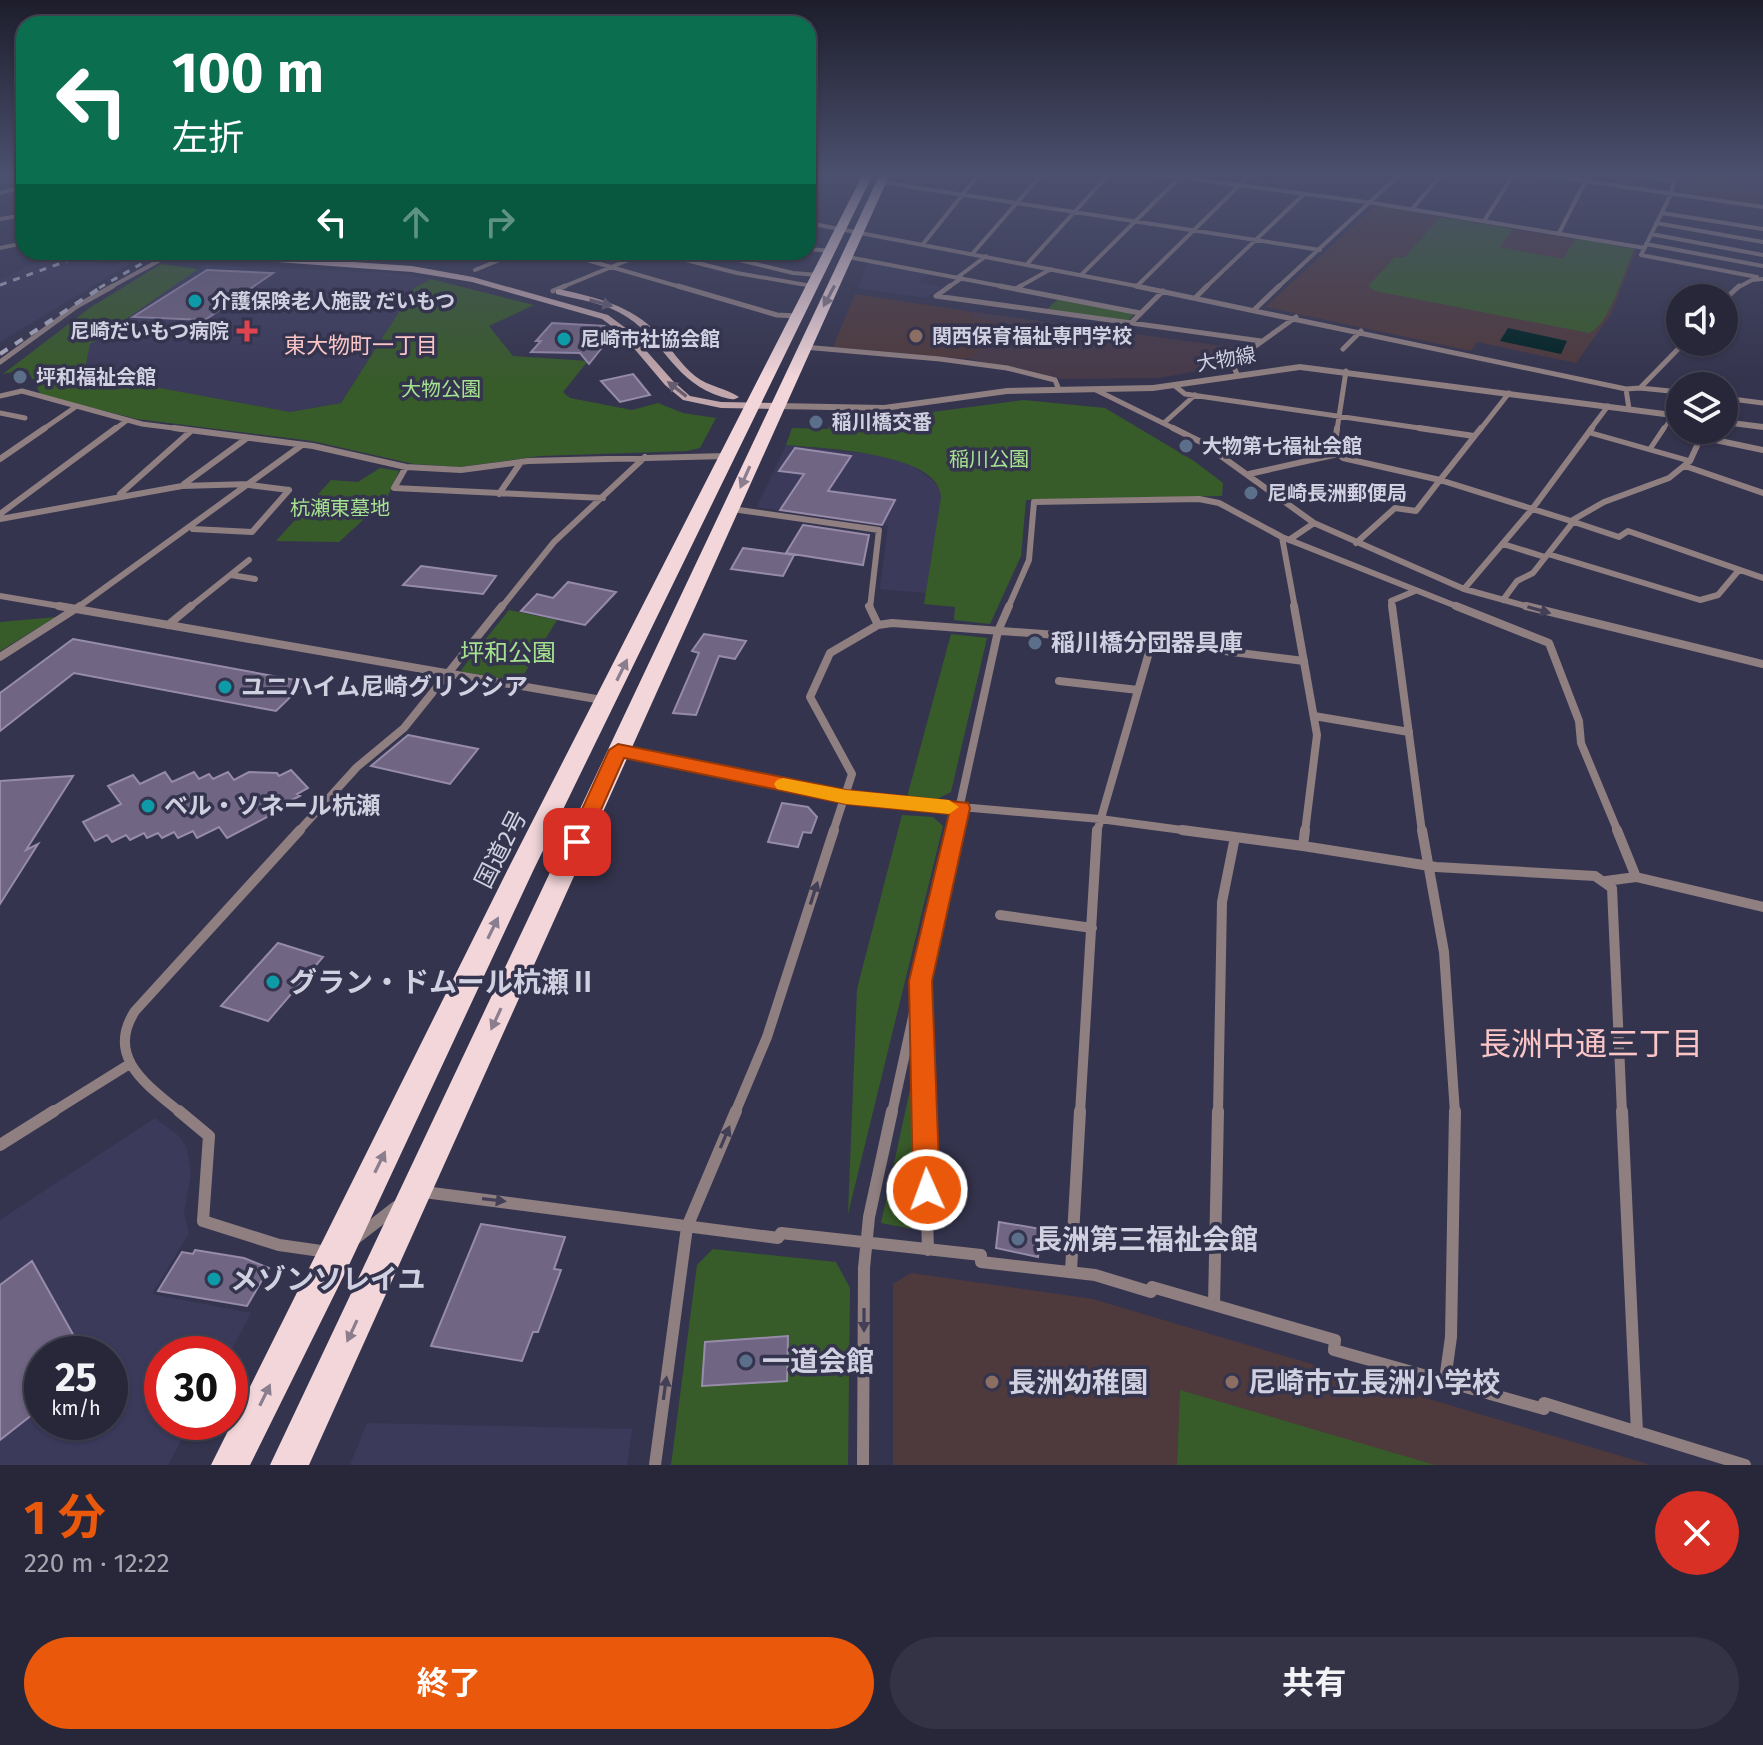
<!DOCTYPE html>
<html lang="ja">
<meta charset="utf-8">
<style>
body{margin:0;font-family:"Fira Sans","Noto Sans JP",sans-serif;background:#343345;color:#f1f3f6;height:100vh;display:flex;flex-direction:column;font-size:30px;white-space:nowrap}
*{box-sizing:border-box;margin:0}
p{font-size:26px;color:#a5a5af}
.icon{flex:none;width:44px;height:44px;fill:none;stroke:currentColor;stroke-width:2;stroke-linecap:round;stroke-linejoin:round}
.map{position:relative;height:1465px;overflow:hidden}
.drawer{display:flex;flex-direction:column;background:#28273a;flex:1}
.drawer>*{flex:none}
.top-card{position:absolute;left:16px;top:16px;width:800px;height:244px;border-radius:24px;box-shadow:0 2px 6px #0004,0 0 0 2px #444454;background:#0b6e4f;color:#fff;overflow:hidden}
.buttons{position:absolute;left:1666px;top:284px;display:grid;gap:16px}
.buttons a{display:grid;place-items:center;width:72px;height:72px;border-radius:50%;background:#28273a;box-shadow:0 2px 6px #0004,0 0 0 2px #444454;font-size:40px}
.speed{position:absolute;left:24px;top:1336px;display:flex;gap:16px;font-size:40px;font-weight:700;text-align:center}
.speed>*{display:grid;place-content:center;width:104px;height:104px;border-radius:50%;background:#28273a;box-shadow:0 2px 6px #0004,0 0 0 2px #444454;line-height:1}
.speed small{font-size:20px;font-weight:400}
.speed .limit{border:12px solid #d22;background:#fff;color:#111}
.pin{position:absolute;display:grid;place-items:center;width:68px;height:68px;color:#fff;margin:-34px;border-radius:16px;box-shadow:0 4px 12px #0006}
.me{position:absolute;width:88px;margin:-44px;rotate:358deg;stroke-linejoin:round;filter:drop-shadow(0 0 6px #0008)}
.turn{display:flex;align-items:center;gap:28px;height:168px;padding:0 24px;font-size:36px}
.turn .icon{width:104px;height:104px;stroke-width:2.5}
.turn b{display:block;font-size:56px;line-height:68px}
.lanes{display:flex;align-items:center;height:76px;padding:0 24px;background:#0003;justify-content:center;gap:40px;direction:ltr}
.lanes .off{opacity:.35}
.round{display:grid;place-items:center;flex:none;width:84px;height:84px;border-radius:42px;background:#343345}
.head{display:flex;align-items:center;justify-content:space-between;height:136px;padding:0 24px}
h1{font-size:48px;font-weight:700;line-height:60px;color:#ea580c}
.cta{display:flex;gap:16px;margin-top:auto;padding:16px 24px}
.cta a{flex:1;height:92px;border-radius:48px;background:#ea580c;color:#fff;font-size:32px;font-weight:700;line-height:92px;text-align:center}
.cta a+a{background:#343345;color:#f1f3f6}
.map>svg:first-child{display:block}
.built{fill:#3c3a5b;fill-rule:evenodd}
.industrial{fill:#473a49}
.education{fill:#4e393c}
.green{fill:#385b2a}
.water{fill:#002324}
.building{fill:#706582;stroke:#978baa;stroke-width:2}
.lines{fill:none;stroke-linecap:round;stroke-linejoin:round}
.pedestrian-far1{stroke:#8f7f81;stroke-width:4}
.pedestrian{stroke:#8f7f81;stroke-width:5}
.minor-far5{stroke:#8f7f81;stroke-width:4}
.minor-far4{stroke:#8f7f81;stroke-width:5}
.minor-far3{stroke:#8f7f81;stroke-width:6}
.minor-far2{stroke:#8f7f81;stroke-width:8}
.minor-far1{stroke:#8f7f81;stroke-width:10}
.minor{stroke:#8f7f81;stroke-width:12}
.tertiary{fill:#8f7f81;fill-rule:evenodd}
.secondary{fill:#c1a6ab;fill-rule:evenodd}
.trunk{fill:#f2d6da;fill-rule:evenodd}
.rail-far1{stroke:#afaec1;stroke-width:3;stroke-dasharray:7 7;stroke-linecap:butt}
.rail{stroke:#afaec1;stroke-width:4;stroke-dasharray:9 9;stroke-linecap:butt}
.oneway{fill:#8a7d8d}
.oneway2{fill:#665c6f}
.oneway3{fill:#423f56}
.route{fill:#ea580c;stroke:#983908;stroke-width:2}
.slow{fill:#f59e0b}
.culture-dot{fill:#0f9aa8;stroke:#35344e;stroke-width:3}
.health-dot{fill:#e0444e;stroke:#35344e;stroke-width:3}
.education-dot{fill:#8d6e63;stroke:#35344e;stroke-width:3}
.service-dot{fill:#5c6f8a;stroke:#35344e;stroke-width:3}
.labels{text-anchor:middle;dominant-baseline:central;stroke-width:7;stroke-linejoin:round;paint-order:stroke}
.far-poi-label{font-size:20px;font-weight:bold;fill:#d0d0e1;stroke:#35344e;text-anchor:start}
.far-street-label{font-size:20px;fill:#d0d0e1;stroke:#35344e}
.far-park-label{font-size:20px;fill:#a5e28f;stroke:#35344e}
.far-neighbourhood-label{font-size:22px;fill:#fac5c6;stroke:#35344e}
.poi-label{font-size:24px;font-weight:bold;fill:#d0d0e1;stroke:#35344e;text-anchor:start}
.park-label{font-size:24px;fill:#a5e28f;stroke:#35344e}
.street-label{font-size:24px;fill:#d0d0e1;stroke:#35344e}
.near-poi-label{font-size:28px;font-weight:bold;fill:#d0d0e1;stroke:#35344e;text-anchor:start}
.near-neighbourhood-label{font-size:32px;fill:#fac5c6;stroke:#35344e}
</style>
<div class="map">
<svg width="1763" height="1465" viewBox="0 0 1763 1465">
<rect width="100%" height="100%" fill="#35344e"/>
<path class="built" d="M140,252L146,254L0,342V279L56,254L114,265Z
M868,261L930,274L919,282L942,287L926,298L858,288Z
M204,265L392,273L431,279L414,288L341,403L290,412L83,374L89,344Z
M786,445L872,454L909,463L931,479L941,490V497L926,593L880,589L888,526L757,507Z
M155,1118L180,1137L187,1149L191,1174L184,1212L189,1233L152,1294L251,1313L229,1354H162V1422H191L168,1465H0V1220ZM42,1354H110V1422H42Z
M367,1423L632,1429L627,1465H350Z"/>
<path class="industrial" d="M974,312L1245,349L1218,367L1159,378L1060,379L969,359L1007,325L971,317Z"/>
<path class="education" d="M1682,174H1738L1741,186L1763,189L1760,204L1685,194L1679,191Z
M1374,207H1385L1636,250L1611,314L1576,363L1477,342L1471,351L1265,307Z
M855,294L973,312L971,317L1008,325L969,359L833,347Z
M911,1273L1093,1299L1651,1465H893V1284Z"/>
<path class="green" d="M1440,217L1513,229L1500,247L1563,259L1576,238L1634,249C1625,270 1609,326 1589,333L1375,291L1368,286L1395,257L1404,258Z
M161,264L198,269L90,344L84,374L290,412L341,403L414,288L431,279L534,305L489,326L513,356L588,361L563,392L570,398L632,410L658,403L683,413L716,418L700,448L687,451L540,456L460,467L414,464L312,441L137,419L41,395L27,369L3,374L91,307Z
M1058,299L1135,313L1127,322L1045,311Z
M1024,400L1105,408L1194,461L1223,483L1222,496L1026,500L1021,556L990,624L954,620L955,607L924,604L941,497C940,452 818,448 786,445L792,428L828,429L831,419H879Z
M380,468L399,471L387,498L339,542L276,541L331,480L358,482Z
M509,610L557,620L520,681L463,672L461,670Z
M56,617L0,651V622Z
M951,634L987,638L951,792L937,799L907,797Z
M902,815L933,817L943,826L848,1214L857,989Z
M913,1076L912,1229L881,1223Z
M713,1249L836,1262L850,1288L848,1465H671L697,1265Z
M1180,1390L1435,1465H1177Z"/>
<path class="water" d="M1508,328L1567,341L1561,354L1500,341Z"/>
<path class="building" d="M207,270L273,273L205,320L133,317Z
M552,323L604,326L592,339L608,340L589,364L580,353L531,352L541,341H536Z
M633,374L650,395L620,402L601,381Z
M795,448L851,456L828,491L895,500L882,525L780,510L804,474L779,471Z
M803,525L869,535L863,565L786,553Z
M743,548L794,555L783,576L731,569Z
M421,566L496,576L483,594L403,585Z
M568,582L616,592L585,625L521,611L537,594L553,598Z
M704,634L746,641L735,659L719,656L696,715L673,713L699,653L692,651Z
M73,639L306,682L276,711L74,673L0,731V693Z
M408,735L478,749L450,784L371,766Z
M291,770L308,788L297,794L300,796L292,800L294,803L227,838L219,827L197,838L193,831L178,838L174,832L162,838L158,833L147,838L144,833L130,840L126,835L112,842L107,835L95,841L83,822L121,804L108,786L133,775L140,784L165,772L172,782L194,772L199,779L209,774L213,779L228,772L234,780L249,772L277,773L279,776Z
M73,776L26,850L38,844L0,904V781Z
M782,803L808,807L817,817L811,833L803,832L798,847L768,842Z
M278,943L323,957L268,1021L221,1006Z
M999,1222L1041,1229L1038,1257L996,1248Z
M481,1224L565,1237L554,1269L561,1270L538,1332H533L522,1361L431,1346Z
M195,1250L244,1258L269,1268L247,1306L158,1291L182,1252L193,1254Z
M32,1261L84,1354H42V1407L0,1440V1285Z
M788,1336L787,1381L702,1386L705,1342Z"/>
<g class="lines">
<path class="pedestrian-far1" d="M1663,430L1669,421"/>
<path class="pedestrian" d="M1591,433L1690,461
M1650,449L1664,428"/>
<path class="minor-far5" d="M8,174L24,179
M1155,174L1373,203L1645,248
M1536,174L1763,207
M1675,174L1671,194L1641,255L1757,277
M1637,176L1674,180
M880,182L1320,250
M0,193L24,187
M1412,209L1442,174
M1662,213L1763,229
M0,219L24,215
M1484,221L1514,174
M808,223L1147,288
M1656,223L1763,242
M1559,233L1589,174
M1651,234L1763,255
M923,244L979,174
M1646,244L1763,266
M808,249L832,251
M559,252L684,288
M654,252L737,273L812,286
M706,252L793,273L818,275
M973,253L1042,174
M848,257L1011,288
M393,260L408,252
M1027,264L1109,174
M475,270L519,252
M1081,275L1180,177
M958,277L986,256
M1137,286L1251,174
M109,288L173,253
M560,288L648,252
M947,288L962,278
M1017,288L1051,269
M1205,288L1304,194
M1277,288L1400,174
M1737,288L1752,280L1763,279"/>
<path class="minor-far4" d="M678,286L777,315L797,316
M950,286L936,296L1261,341
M1000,286L1140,313
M1136,286L1626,389
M1016,289L1021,286
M553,291L565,286
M1196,297L1207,286
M1724,300L1739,286
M1255,309L1279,286
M1129,325L1163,291
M804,347L940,359L1007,368L1055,380L1059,390
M1343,349L1361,331
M0,362L77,306L113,286
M1237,374L1232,363L1296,317
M1175,386L1185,394L1433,430
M1640,388L1680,392
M1096,390L1177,430
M0,396L22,391L142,424L189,430
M1724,398L1763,403
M1629,409L1626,389L1640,388L1685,342
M0,413L25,418
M1164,423L1195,395
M42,430L74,408
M114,430L126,421
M1337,430L1346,371
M1480,430L1509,393
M1590,430L1608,406"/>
<path class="minor-far3" d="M174,428L313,446L406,467L461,470L528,461L726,456
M1173,428L1203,443L1314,523L1289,540
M1337,428L1334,451L1343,458L1440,480L1481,428
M1419,428L1474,436
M1701,437L1763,450
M0,459L45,428
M1685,466L1763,493
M406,467L394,488L603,498
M1249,474L1338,454
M184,484L247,438
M249,485L289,490
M120,494L191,431
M499,494L521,462
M732,509L879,530L870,608
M0,514L116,428
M0,519L182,486L250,484
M1571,521L1619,537L1628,531L1763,578
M1314,523L1464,589L1533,608
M193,529L252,532L289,490
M1282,537L1295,608
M1356,543L1395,508L1416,511L1440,480L1571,521L1604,502L1669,478L1690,461L1701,437L1698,430
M1503,544L1545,557
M1548,554L1700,600L1718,595L1739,570
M231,575L255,579
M1464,589L1533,508L1592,428
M0,596L71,608
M1503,600L1517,581L1533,573L1573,522
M77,608L302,445
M189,608L249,560
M501,608L554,542L645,457
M1008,608L1029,560L1034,502L1199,499L1219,503L1282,537L1461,608
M1392,608L1391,601L1415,591"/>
<path class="minor-far2" d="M59,606L602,700
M869,606L878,625
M1294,606L1317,735L1305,832
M1392,606L1422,832
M1456,606L1549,643L1579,721L1581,743L1618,832
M1526,606L1763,664
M168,625L191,606
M0,657L80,606
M1059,681L1138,690
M1314,716L1409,732
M620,750L846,797L1100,819L1197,832
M298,832L357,767L404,728L502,606
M833,832L852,774L810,697L830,653L878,625L892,623L1152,642L1304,661
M954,832L998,631L1009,606
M1097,832L1152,642"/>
<path class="minor-far1" d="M1182,830L1303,846L1305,830
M1422,830L1444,952L1455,1113
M1617,830L1636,877L1763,907
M1303,846L1436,867L1595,876L1612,888L1622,1113
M1606,881L1636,877
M1000,915L1092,928
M921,993L924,1113
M51,1113L128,1065
M181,1113C147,1085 105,1057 135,1011L300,830
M735,1113L767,1037L834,830
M892,1113L954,830
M1080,1113L1097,830
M1218,1113L1222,902L1235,837"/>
<path class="minor" d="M179,1111L209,1136L203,1221L279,1245L328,1252
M924,1111L928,1250
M1622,1111L1637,1432
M0,1145L54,1111
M424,1192L778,1238L781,1233L981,1255V1262L1095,1275L1151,1292L1152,1287L1335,1340L1334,1350L1544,1409V1403L1745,1465
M356,1238L396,1207
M1071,1271L1080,1111
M1214,1304L1218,1111
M1445,1380L1451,1337L1455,1111
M655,1465L687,1227L736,1111
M863,1465L864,1268L869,1217L892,1111"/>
<path class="tertiary" d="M24,241V245L0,250V246Z
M309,252H318L302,263H296V259Z
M1300,364L1680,413V419L1300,370L1153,391L1007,394L884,411L777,409L772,406L777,403L884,405L1007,388L1153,385Z
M1724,419L1763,424V430L1724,425Z"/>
<path class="secondary" d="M166,252H206L412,266L473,277L608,315L627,329L673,381L690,396L721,402L777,403L782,406L777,409L721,408L683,400L665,385L621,333L602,319L472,282L412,272L170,254Z
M559,289C597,298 631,305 658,334C671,348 681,365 695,376C709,387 726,388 739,397C733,401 730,399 722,397C675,383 665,342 627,317C606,303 580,300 556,294V290Z"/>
<path class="trunk" d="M863,174H873L533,871L349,1265L250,1465H211L507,871Z
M880,174H890L309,1465H270Z"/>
<path class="rail-far1" d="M0,285L92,252
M99,288L162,252"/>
<path class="rail" d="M0,354L103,286"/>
</g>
<defs><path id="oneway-solid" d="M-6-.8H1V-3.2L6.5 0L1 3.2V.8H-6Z" transform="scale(2)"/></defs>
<g class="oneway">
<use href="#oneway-solid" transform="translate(829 296) rotate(118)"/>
<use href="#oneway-solid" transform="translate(745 477) rotate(114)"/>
<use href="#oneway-solid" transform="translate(622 670) rotate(-64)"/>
<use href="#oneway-solid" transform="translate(493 928) rotate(-64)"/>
<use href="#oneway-solid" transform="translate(496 1019) rotate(115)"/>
<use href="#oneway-solid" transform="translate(380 1162) rotate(-64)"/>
<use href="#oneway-solid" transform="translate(352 1331) rotate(115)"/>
<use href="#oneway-solid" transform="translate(265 1395) rotate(-64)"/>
</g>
<g class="oneway2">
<use href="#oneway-solid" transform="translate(601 303) rotate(15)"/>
<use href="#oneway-solid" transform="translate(677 389) rotate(-142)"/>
</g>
<g class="oneway3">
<use href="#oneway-solid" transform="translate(1539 610) rotate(16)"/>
<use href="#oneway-solid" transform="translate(814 893) rotate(-72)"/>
<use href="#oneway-solid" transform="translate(725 1137) rotate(-67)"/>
<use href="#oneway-solid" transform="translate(494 1200) rotate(7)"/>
<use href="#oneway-solid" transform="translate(864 1320) rotate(90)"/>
<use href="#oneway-solid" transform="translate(665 1388) rotate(-82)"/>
</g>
<linearGradient id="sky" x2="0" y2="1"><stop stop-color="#1d1d2b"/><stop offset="0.46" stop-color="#4b506e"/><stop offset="1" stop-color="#4b506e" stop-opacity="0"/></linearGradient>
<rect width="1763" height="379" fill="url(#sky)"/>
<path class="route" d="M618,744L846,790L968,803L970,808L932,981L940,1190L936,1199L927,1203L917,1199L913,1190L909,981L949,814L846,804L624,758L584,848H570L567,842L609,750Z"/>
<path class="slow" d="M783,778L846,790L949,800L959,807L949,814L846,804L777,789L774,784L777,780Z"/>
<g class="culture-dot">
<circle cx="195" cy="301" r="8"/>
<circle cx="564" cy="339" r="8"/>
<circle cx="225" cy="687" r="8"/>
<circle cx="148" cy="806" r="8"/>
<circle cx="273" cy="982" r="8"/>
<circle cx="214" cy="1279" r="8"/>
</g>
<path class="health-dot" d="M243 319h8v8h8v8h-8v8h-8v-8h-8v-8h8z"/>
<g class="education-dot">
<circle cx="916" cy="336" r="8"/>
<circle cx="992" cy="1382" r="8"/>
<circle cx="1232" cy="1382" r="8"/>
</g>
<g class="service-dot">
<circle cx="20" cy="377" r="8"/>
<circle cx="816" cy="422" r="8"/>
<circle cx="1186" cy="446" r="8"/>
<circle cx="1251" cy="493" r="8"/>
<circle cx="1035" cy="643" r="8"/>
<circle cx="1018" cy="1239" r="8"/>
<circle cx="746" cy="1361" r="8"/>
</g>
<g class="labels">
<g class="far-poi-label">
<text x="211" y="301">介護保険老人施設 だいもつ</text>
<text x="229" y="331" text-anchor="end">尼崎だいもつ病院</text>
<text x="932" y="336">関西保育福祉専門学校</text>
<text x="580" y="339">尼崎市社協会館</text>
<text x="36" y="377">坪和福祉会館</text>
<text x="832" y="422">稲川橋交番</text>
<text x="1202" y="446">大物第七福祉会館</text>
<text x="1267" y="493">尼崎長洲郵便局</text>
</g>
<g class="far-street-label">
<text transform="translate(1226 359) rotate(-10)">大物線</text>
</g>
<g class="far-park-label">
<text x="441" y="389">大物公園</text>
<text x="989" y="459">稲川公園</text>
<text x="340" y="508">杭瀬東墓地</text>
</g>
<g class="far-neighbourhood-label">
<text x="361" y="345">東大物町一丁目</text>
</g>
<g class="poi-label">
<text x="1051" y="643">稲川橋分団器具庫</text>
<text x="241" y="687">ユニハイム尼崎グリンシア</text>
<text x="164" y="806">ベル・ソネール杭瀬</text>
</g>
<g class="park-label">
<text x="508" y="653">坪和公園</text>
</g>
<g class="street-label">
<text transform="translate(501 849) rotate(-63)">国道2号</text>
</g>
<g class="near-poi-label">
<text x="289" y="982">グラン・ドムール杭瀬Ⅱ</text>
<text x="1034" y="1239">長洲第三福祉会館</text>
<text x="230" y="1279">メゾンソレイユ</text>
<text x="762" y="1361">一道会館</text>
<text x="1008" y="1382">長洲幼稚園</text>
<text x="1248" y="1382">尼崎市立長洲小学校</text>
</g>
<g class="near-neighbourhood-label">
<text x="1591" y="1044">長洲中通三丁目</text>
</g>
</g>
</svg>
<div class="buttons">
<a><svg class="icon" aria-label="sound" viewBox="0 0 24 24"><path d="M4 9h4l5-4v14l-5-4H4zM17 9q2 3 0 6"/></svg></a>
<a><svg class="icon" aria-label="layers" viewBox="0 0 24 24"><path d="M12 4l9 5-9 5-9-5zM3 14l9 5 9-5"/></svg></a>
</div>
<div class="speed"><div>25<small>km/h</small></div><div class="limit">30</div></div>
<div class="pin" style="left:577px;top:842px;background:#d93025"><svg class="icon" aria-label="arrive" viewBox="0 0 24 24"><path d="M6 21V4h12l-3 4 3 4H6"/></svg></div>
<svg class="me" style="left:927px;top:1190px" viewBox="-20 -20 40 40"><circle r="17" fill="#ea580c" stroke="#fff" stroke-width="3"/><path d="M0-11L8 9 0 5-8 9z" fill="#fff"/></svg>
<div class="top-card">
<div class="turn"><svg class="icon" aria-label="left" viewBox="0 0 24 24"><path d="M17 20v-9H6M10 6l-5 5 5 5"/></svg><div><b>100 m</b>左折</div></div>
<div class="lanes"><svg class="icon" aria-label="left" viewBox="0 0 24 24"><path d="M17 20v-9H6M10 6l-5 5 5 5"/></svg><svg class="icon off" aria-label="ahead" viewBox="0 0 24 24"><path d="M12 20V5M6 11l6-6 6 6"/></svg><svg class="icon off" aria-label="right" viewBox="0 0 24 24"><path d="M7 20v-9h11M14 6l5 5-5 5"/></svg></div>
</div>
</div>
<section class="drawer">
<div class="head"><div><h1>1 分</h1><p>220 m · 12:22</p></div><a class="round" style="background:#d93025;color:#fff"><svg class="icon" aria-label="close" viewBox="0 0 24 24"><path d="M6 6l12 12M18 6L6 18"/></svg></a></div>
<div class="cta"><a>終了</a><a>共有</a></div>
</section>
